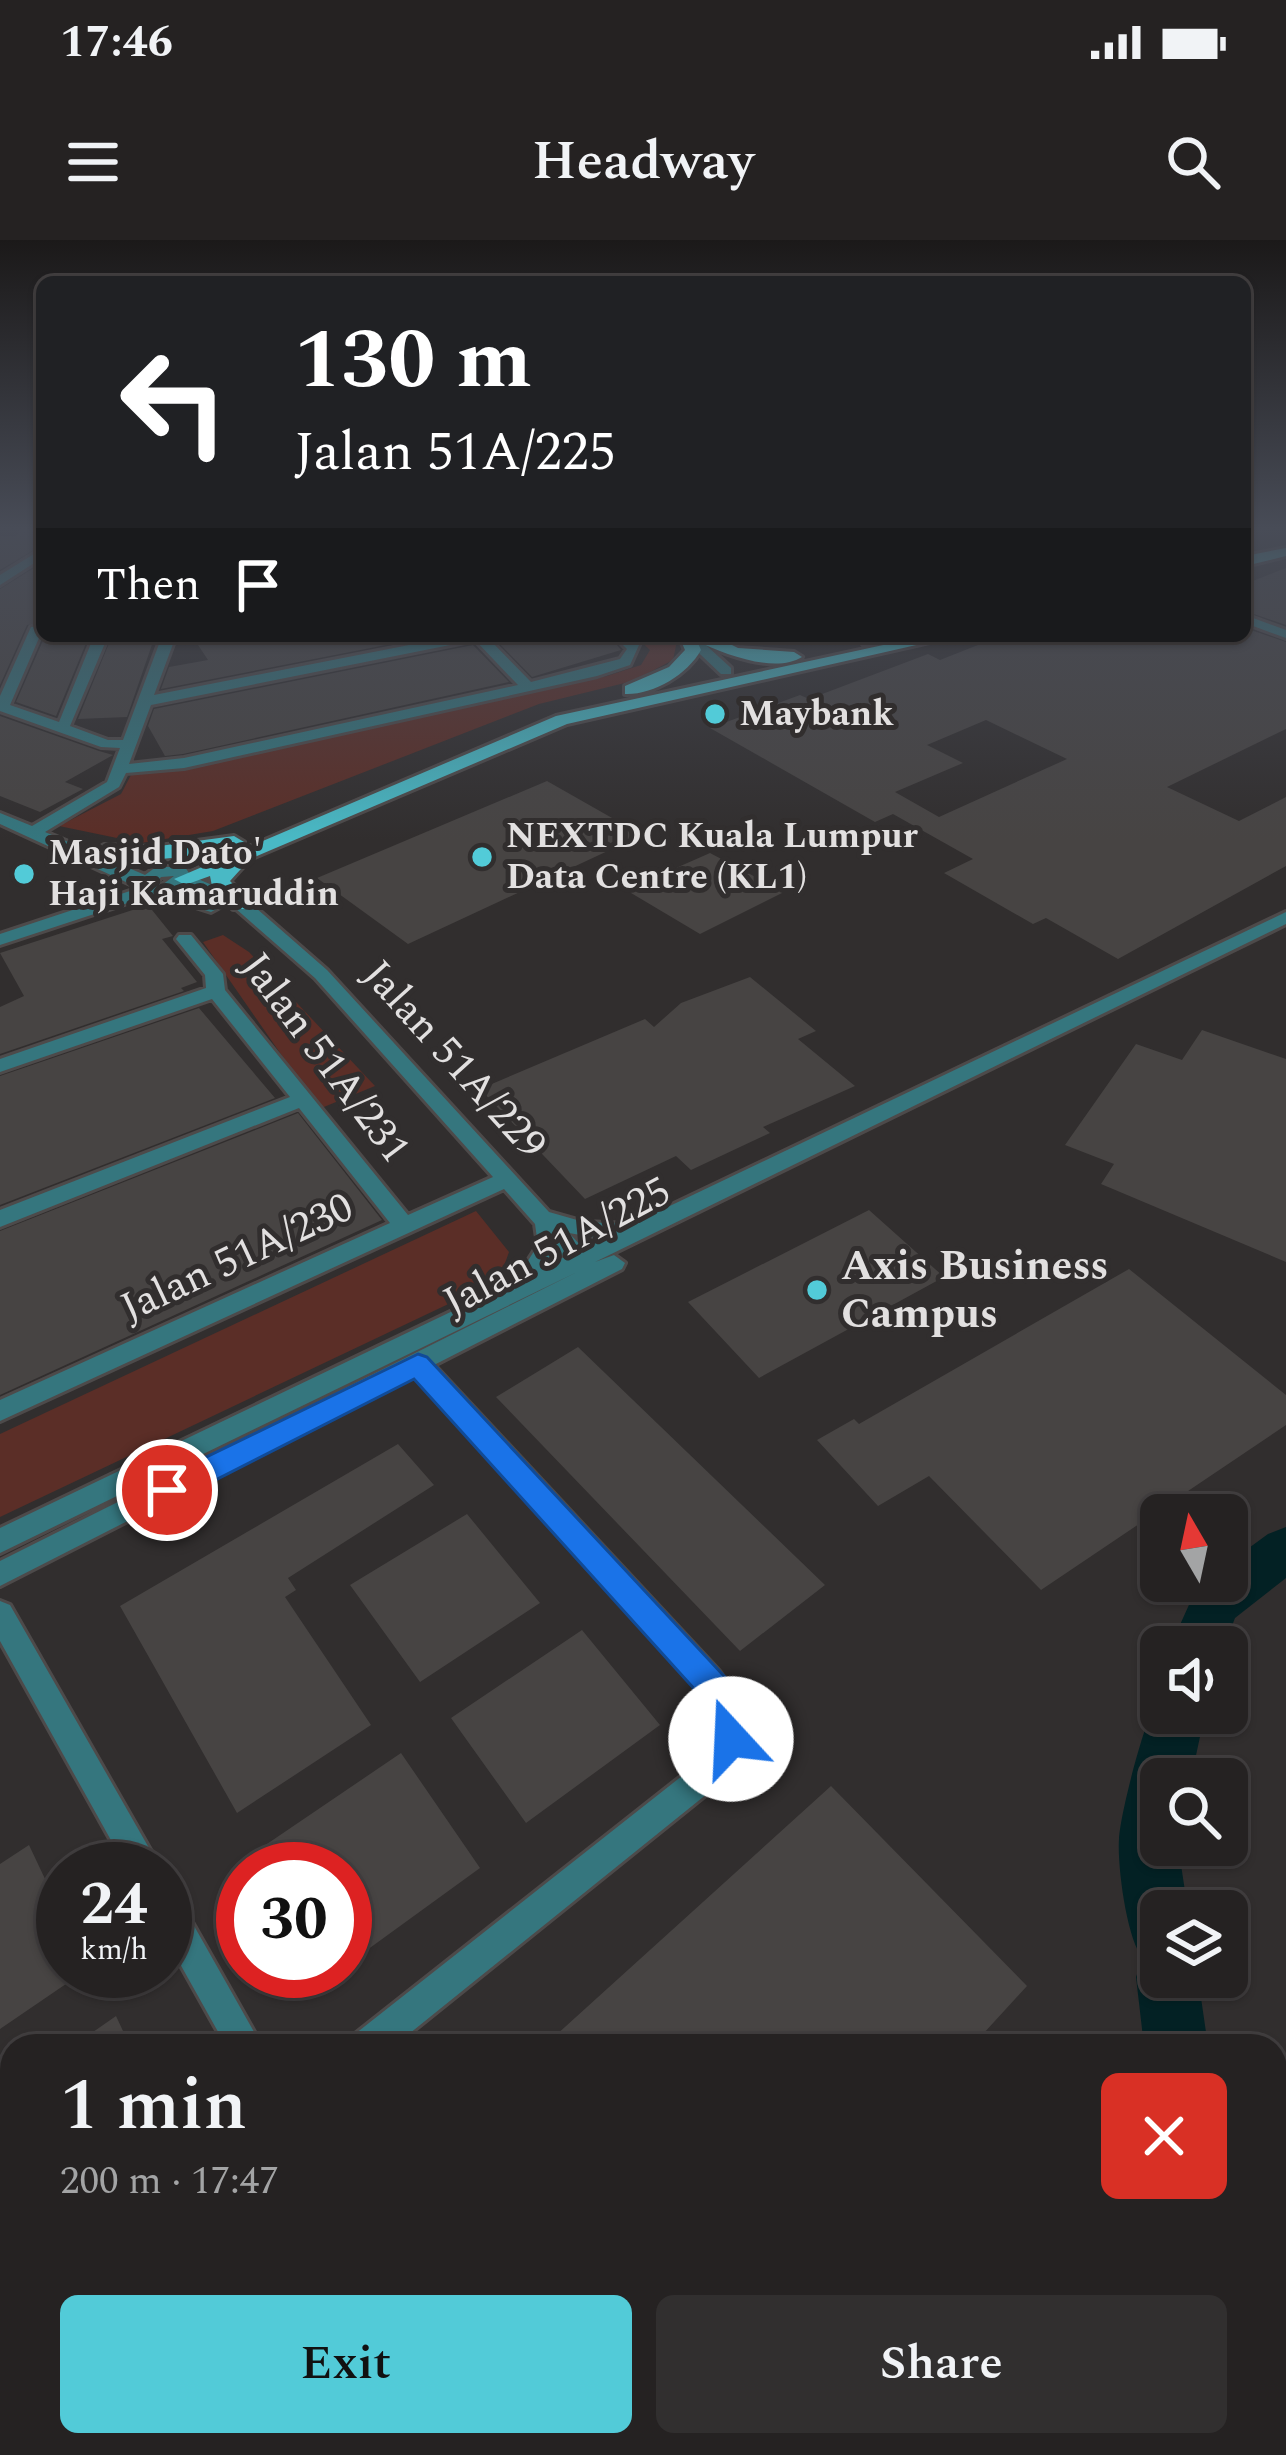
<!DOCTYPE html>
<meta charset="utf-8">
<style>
body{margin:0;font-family:Spectral,serif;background:#312f2f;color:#f1f3f6;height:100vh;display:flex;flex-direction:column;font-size:45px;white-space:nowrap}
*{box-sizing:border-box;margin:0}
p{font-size:39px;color:#a3a4a5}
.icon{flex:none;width:66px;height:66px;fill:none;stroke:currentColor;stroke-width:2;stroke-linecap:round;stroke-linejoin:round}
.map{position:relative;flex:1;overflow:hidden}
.panel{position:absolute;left:0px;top:1794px;width:1287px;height:423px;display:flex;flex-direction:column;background:#252222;border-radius:36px 36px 0 0;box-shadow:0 3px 9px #0004,0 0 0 3px #423f40}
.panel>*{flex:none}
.hud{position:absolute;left:36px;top:36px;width:1215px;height:366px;border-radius:18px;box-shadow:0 3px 9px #0004,0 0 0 3px #423f40;background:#202124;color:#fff;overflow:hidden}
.needle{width:78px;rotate:351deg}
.controls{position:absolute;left:1140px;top:1254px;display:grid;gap:24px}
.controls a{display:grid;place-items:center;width:108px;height:108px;border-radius:18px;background:#252222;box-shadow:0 3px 9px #0004,0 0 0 3px #423f40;font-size:60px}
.speed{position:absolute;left:36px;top:1602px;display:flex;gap:24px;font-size:60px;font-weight:700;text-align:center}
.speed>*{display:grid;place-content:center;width:156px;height:156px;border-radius:50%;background:#252222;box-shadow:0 3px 9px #0004,0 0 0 3px #423f40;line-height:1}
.speed small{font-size:30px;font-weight:400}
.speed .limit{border:18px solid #d22;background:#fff;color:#111}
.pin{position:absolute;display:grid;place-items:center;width:102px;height:102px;color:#fff;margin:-51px;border:6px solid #fff;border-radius:50%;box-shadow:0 3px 12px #0007}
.me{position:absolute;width:132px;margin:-66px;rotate:340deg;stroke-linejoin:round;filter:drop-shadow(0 0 9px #0008)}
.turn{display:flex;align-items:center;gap:42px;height:252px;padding:0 60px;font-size:54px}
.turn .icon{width:156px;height:156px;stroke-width:2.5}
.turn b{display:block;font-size:84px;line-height:102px}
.then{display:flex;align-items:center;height:114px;padding:0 60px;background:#0003;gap:24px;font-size:45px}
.round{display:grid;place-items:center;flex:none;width:126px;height:126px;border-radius:18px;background:#312f2f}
.overview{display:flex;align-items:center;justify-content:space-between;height:204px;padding:0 60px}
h1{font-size:72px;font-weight:600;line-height:90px}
.button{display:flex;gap:24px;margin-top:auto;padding:24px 60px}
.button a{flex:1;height:138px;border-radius:18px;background:#52cbd8;color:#111;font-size:48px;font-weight:600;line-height:138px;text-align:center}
.button a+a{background:#312f2f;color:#f1f3f6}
.status{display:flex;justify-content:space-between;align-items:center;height:84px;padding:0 60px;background:#252222;direction:ltr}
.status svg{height:33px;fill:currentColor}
header{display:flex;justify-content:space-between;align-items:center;height:156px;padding:0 60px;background:#252222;font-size:54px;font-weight:600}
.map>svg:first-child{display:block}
.green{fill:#5b2e27}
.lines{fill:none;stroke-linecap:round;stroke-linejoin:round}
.river{fill:#032124;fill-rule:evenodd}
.building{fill:#474443;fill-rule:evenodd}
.minor-casing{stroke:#4d4a4a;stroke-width:6}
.major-casing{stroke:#4d4a4a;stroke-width:6}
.minor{fill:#35767e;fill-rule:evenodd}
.major{fill:#49b9c5;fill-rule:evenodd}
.route{fill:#1a73e8;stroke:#114b97;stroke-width:3}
.poi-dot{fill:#52cbd8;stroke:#312e2e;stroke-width:4.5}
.labels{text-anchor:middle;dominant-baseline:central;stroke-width:10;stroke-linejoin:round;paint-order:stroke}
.far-poi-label{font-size:36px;font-weight:bold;fill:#e2e0e0;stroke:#312e2e;text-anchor:start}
.street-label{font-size:42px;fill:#e2e0e0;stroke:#312e2e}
.poi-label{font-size:42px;font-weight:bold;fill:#e2e0e0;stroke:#312e2e;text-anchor:start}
</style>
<div class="status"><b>17:46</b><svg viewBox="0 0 49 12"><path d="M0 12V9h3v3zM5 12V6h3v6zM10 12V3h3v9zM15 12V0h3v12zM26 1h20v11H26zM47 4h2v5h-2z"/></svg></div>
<header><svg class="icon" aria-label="menu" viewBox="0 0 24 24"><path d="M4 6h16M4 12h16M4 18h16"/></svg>Headway<svg class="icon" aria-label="search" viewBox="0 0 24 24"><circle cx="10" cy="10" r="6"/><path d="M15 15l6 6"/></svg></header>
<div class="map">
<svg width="1286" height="2215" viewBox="0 0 1286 2215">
<rect width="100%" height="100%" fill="#312e2e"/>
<path class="green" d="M635,396H678L673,420L633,441L539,464L213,591L141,603L59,586L121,554L132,533L180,530L607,436L641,425L650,410Z
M223,695L249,712L375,846L319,869L203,702Z
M476,971L509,1012L499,1040L0,1277V1194Z"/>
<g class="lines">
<path class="river" d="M1286,1287V1338L1235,1378L1224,1407H1170L1197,1347L1204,1341H1227V1324L1268,1294Z
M1161,1453V1473H1205L1191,1539H1161V1605H1178L1188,1671H1161V1737H1198L1208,1806H1144L1136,1737L1143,1718C1127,1701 1117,1625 1119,1599C1120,1574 1147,1469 1161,1453Z
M1275,2073L1286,2078V2171L1275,2167Z"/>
</g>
<path class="building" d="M20,290H42V305L0,330V296H16Z
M42,323V383L27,385L0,445V349Z
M1286,328V385L1245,371V344Z
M1245,388L1286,402V489L1167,547L1239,581L1286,557V626L1118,719L1046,678L1033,684L944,633L973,619L893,574L875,582L710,488L800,455L809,459L928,414L940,420L993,399L1245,396ZM986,480L1067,519L939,577L895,552L963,523L927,505Z
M45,396H89L56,476L16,462Z
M112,396H155L127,477L78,479Z
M192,396H432L161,449L169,427L208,420Z
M492,396H610L621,410L532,437Z
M473,405L509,442L183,514L165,516L148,486L154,469Z
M0,476L99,511L113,515L65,542L83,549L40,572L0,556Z
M547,541L642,595L408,704L317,638Z
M710,613L784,652L700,694L626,650Z
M148,665L173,696L162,699L197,742L181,748L184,751L0,814V767L24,756L0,713Z
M750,737L816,791L798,799L855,846L763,887L770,893L691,930L676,916L585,959L480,849L645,779L654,787L681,763Z
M199,768L275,858L0,965V836Z
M1202,790L1286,819V1022L1101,944L1114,924L1065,905L1136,804L1182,820Z
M298,873L382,980L0,1155V991Z
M869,970L944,1037L759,1138L688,1062Z
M1129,1029L1286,1155V1185L1041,1350L929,1236L878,1266L817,1200L854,1179L859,1184Z
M578,1107L825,1345L740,1411L496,1157Z
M398,1204L434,1245L288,1338L296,1350L285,1357L371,1485L237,1573L120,1366Z
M467,1274L540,1363L420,1442L350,1345Z
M582,1390L660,1485L526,1583L451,1478Z
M401,1513L480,1628L345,1726V1629H278L264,1606Z
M831,1546L1027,1746L972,1806H544Z
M29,1605L63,1677V1731H85L0,1789V1624Z
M116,1776L130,1806H73Z"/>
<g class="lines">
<defs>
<path id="minor" d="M42,309V318L0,345V335Z
M1245,375L1286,390V398L1245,383Z
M31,387H41L42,391L10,465L59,482L94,396H108L70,486L108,500H123L162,396H176L154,455L455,396H486L531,442L620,419L627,409L614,396H629L639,405L630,425L597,436L184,528L126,533L119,547L45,592L145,635L156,627H185L191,636L247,660L327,730L549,972L584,982L632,984L1286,672V684L595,1022L614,1015L625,1023L622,1029L434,1125L719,1431C747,1469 748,1496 728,1537L394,1806H350L355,1794L706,1517C719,1491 715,1473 699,1451L414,1135L0,1346V1321L577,1032L0,1313V1288L515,1041L538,1005L535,984L504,949L0,1181V1160L390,983L299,868L0,987V970L290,857L212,759L0,832V819L206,748L205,735L176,699L179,695H191L223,734L225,750L408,975L493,937L315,738L235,668L185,646L178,650L220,667L211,672L155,654L0,705V694L139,648L0,584V573L32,586L107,542L120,508L101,507L0,471V456ZM475,400L518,445L184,518L129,524L151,465ZM174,636L162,645L156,643L161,637ZM569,993L603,999L583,1008ZM558,1010L564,1017L548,1025L557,1011Z
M681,396H696L731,428V434H721Z
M855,396H870L876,402L864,405Z
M0,1361L10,1365L161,1629H127L0,1401Z
M165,1649L176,1654L262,1806H226L165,1697Z"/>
<path id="major" d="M1286,308V316L1245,326V316Z
M679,396H714L738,408L794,412L802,417C775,434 724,414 697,401L701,410C687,435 653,455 625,454V446L669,427L685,410Z
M925,396H956L567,484L250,619L230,641L252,664L249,669H233L212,646L210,636L185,645L174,639L556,476Z
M234,596L244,602L241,606C208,614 120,630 94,611L104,605L152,607Z"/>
</defs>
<use href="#minor" class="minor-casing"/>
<use href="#major" class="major-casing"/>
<use href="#minor" class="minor"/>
<use href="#major" class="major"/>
</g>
<linearGradient id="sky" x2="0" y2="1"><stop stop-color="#1b1919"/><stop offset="0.48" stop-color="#484c57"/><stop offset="1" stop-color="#484c57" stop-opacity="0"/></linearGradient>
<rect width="1286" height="600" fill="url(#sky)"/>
<path class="route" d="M418,1114L427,1117L738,1451L748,1499L743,1511L731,1516L719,1511L710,1468L697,1452L414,1139L178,1259L167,1263L157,1259L152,1250L157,1241Z"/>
<g class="poi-dot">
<circle cx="715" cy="474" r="12"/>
<circle cx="482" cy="617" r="12"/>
<circle cx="24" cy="634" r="12"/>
<circle cx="817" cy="1050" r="12"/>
</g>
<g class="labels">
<g class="far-poi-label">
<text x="739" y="474">Maybank</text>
<text x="506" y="596">NEXTDC Kuala Lumpur<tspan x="506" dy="41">Data Centre (KL1)</tspan></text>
<text x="48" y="613">Masjid Dato'<tspan x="48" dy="41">Haji Kamaruddin</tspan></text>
</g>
<g class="street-label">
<text transform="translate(325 818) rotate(53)">Jalan 51A/231</text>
<text transform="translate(454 820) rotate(48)">Jalan 51A/229</text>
<text transform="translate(557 1007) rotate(-28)">Jalan 51A/225</text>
<text transform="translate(237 1018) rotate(-25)">Jalan 51A/230</text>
</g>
<g class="poi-label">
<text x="841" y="1026">Axis Business<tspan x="841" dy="48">Campus</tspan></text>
</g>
</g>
</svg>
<div class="controls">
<a><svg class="needle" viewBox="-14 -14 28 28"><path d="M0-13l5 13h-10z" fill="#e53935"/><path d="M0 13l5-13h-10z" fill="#a3a4a5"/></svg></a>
<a><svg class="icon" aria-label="sound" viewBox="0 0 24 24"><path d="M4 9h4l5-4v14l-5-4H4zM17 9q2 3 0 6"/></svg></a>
<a><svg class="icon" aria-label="search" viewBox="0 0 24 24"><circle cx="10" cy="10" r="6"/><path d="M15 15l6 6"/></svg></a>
<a><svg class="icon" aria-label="layers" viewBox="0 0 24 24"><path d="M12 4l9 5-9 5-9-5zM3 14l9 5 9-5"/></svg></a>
</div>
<div class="speed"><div>24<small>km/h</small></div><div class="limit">30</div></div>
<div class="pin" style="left:167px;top:1250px;background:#d93025"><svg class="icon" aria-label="arrive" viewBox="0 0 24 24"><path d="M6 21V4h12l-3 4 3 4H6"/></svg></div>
<svg class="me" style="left:731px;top:1499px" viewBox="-20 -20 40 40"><circle r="19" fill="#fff"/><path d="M0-13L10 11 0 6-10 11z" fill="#1a73e8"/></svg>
<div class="hud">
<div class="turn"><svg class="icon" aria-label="left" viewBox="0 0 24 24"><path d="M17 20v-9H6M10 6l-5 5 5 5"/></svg><div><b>130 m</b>Jalan 51A/225</div></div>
<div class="then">Then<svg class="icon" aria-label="arrive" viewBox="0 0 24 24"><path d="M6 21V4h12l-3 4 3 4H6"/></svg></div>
</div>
<section class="panel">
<div class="overview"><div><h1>1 min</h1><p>200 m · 17:47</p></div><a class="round" style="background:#d93025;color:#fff"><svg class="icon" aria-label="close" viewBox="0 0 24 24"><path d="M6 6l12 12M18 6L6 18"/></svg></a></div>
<div class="button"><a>Exit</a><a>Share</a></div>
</section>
</div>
